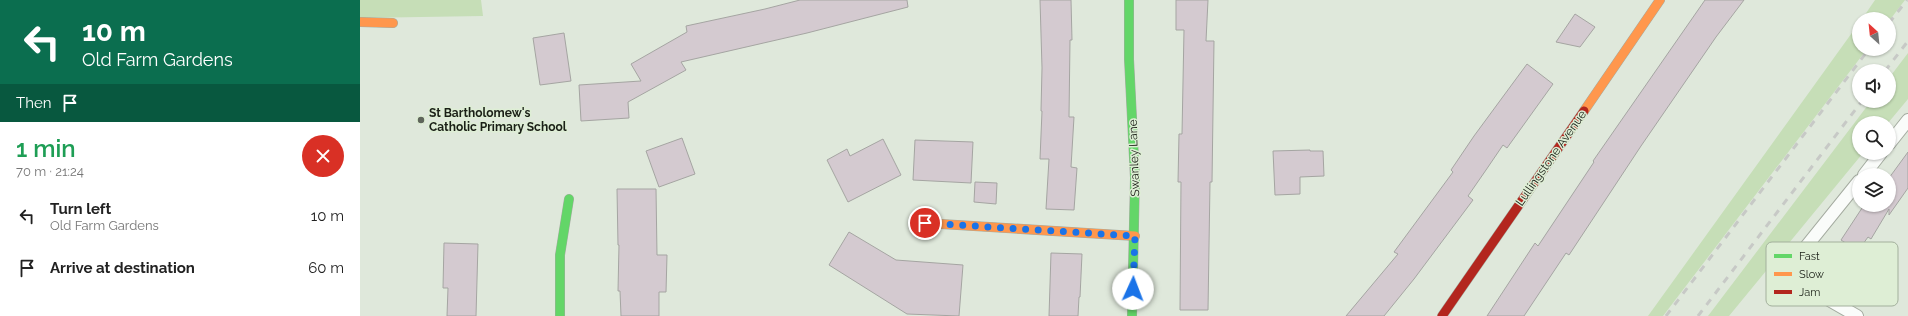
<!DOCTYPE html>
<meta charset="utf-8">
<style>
body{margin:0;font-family:Raleway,sans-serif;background:#f2f2f2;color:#222;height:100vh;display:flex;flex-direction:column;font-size:15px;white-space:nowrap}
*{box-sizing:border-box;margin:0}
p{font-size:13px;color:#767676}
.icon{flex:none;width:22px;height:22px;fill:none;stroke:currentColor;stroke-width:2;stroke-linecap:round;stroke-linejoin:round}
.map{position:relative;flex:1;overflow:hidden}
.details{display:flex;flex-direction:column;background:#fff;width:360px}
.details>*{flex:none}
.top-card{background:#0b6e4f;color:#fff;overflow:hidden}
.needle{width:26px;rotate:333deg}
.tools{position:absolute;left:1492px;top:12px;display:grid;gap:8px}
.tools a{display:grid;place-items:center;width:44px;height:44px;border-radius:50%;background:#fff;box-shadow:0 1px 3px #0004;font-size:20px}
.pin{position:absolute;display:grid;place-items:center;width:34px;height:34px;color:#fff;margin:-17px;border:2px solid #fff;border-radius:50%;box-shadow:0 1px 4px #0007}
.me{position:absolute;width:44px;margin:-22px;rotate:2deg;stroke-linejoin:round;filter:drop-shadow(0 0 3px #0008)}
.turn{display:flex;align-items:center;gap:14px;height:84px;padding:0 16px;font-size:18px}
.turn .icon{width:52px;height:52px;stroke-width:2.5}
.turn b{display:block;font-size:28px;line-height:34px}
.then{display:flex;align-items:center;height:38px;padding:0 16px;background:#0003;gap:8px;font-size:15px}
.round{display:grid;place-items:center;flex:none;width:42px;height:42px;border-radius:21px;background:#f2f2f2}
.head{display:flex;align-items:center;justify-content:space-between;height:68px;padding:0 16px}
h1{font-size:24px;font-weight:600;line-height:30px;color:#1e9e55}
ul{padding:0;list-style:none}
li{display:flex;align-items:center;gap:12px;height:52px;padding:0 16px}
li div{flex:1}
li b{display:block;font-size:15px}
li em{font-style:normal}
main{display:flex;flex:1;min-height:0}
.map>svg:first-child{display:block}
.green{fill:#c6deb7}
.building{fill:#d4cad0;stroke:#a5a5a2}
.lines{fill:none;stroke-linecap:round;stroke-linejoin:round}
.lane-casing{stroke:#a4aba0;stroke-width:14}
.fast-casing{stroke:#a4aba0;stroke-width:10}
.slow-casing{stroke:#a4aba0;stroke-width:10}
.jam-casing{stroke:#a4aba0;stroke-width:10}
.lane{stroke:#fafcfa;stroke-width:12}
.fast{stroke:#63d668;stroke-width:9}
.slow{stroke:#ff974d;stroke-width:9}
.jam{stroke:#b3261e;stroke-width:9}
.rail{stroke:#c7c9c6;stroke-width:3;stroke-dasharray:7 7;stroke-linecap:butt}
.route{stroke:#1a73e8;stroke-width:7;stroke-dasharray:0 12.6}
.poi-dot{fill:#5f655b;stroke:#deeed5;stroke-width:1.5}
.labels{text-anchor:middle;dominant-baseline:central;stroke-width:3;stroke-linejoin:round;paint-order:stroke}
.poi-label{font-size:12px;font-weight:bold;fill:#1a1f16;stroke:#deeed5;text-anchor:start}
.street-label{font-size:12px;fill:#1a1f16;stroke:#deeed5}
.key{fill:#deeed5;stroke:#a3b09c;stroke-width:1}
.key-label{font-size:11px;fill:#1a1f16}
</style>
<main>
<section class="details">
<div class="top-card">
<div class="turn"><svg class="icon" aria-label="left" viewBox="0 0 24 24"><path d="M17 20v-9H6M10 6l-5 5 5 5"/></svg><div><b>10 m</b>Old Farm Gardens</div></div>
<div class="then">Then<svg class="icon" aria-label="arrive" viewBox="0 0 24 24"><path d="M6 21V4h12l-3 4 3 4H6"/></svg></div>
</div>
<div class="head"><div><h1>1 min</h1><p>70 m · 21:24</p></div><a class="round" style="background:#d93025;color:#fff"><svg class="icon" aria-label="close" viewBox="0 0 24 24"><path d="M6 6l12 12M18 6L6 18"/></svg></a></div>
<ul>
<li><svg class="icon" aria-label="left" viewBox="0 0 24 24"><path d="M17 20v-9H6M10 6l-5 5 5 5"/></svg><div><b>Turn left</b><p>Old Farm Gardens</p></div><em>10 m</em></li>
<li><svg class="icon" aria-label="arrive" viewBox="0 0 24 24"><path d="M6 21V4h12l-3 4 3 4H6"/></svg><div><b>Arrive at destination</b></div><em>60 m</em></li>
</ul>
</section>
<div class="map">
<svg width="1548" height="316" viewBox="0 0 1548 316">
<rect width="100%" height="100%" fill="#dfe8db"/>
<path class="green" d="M0,0H121L123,16L0,18Z
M1515,0H1545L1529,21V19H1502Z
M1499,23V49H1507L1303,316H1288Z
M1548,53V99L1528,123H1499V153H1503L1369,316H1348L1511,101H1529V78Z"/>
<path class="building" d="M440,0H547L548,7L447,33L321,62L326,70L268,102L269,118L221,121L219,85L281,81L271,64L327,32L326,26L405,9Z
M680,0H711L712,40H710L709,117H714L711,167L717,168L714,210L686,209L689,159H680L682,111H681L682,68Z
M816,0H848L846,41H854L852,182H850L848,310H820L821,182H818L819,134H822L824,30H816Z
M1345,0H1384L1356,37L1281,146L1209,255L1206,253L1164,316H1127L1175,243L1178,246L1234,162L1233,161Z
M1215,14L1235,27L1220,47L1196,42Z
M204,33L211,81L180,85L173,38Z
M1167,64L1193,84L1147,148L1143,145L1126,170L1108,196L1113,200L1054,279L1024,316H986L1038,254L1034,252L1093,172L1091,170L1114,136Z
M322,138L335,174L299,187L286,151Z
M523,139L541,175L488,202L467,160L487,149L490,156Z
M555,140L613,142L611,183L553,180Z
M950,150V151H963L964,176L940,177V194L915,195L913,151Z
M1548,152V188L1529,215V209L1511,239L1508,237L1498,251L1481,240L1504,205H1529V178Z
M615,182L637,183L636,204L614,202Z
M257,189H296L297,255H307L306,292H299V316H261L260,291H258L259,245H258Z
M489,232L536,260L603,265L599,316L547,314L469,265Z
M84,243L118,244L116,316H87L88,288H83Z
M691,253L722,254L720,297H719L718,316H689Z"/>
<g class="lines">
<defs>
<path id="lane" d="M1529,144L1548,120
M1504,175L1521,153
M1497,316L1424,274L1499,181"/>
<path id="fast" d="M769,0V59L775,178L772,316
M200,316V255L209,199"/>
<path id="slow" d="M0,22L33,23
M1224,111L1300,0
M565,223L775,236"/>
<path id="jam" d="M1082,316L1224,111"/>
</defs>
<use href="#lane" class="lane-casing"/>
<use href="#fast" class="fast-casing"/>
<use href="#slow" class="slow-casing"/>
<use href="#jam" class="jam-casing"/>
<use href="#lane" class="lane"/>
<use href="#fast" class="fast"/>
<use href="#slow" class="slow"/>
<use href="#jam" class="jam"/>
<path class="rail" d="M1529,23L1547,0
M1525,71L1548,41
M1306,316L1509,49
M1338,316L1502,101"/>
</g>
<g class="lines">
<path class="route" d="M565,223L775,236L773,289"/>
</g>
<circle class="poi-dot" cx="61" cy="120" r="4"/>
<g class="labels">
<g class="poi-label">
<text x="69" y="113">St Bartholomew's<tspan x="69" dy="14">Catholic Primary School</tspan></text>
</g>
<g class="street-label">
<text transform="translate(774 158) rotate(-92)">Swanley Lane</text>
<text transform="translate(1191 158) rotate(-55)">Lullingstone Avenue</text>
</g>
</g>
<rect x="1406" y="242" width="132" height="64" rx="6" class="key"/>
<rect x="1414" y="254" width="18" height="4" fill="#63d668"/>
<rect x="1414" y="272" width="18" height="4" fill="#ff974d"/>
<rect x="1414" y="290" width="18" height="4" fill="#b3261e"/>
<g class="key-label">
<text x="1439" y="260">Fast</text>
<text x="1439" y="278">Slow</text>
<text x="1439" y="296">Jam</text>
</g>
</svg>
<div class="tools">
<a><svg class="needle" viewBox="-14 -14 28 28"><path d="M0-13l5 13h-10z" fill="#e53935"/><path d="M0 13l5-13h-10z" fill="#767676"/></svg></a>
<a><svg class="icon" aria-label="sound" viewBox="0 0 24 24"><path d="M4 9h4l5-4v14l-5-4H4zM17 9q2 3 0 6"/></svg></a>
<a><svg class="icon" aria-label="search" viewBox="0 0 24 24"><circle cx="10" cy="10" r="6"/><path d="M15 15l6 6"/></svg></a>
<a><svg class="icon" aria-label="layers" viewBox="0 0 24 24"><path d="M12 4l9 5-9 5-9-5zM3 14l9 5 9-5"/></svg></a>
</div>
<div class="pin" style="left:565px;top:223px;background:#d93025"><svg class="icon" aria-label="arrive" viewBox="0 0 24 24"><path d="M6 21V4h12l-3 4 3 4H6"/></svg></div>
<svg class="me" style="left:773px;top:289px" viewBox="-20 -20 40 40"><circle r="19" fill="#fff"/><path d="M0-13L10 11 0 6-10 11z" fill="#1a73e8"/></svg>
</div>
</main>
